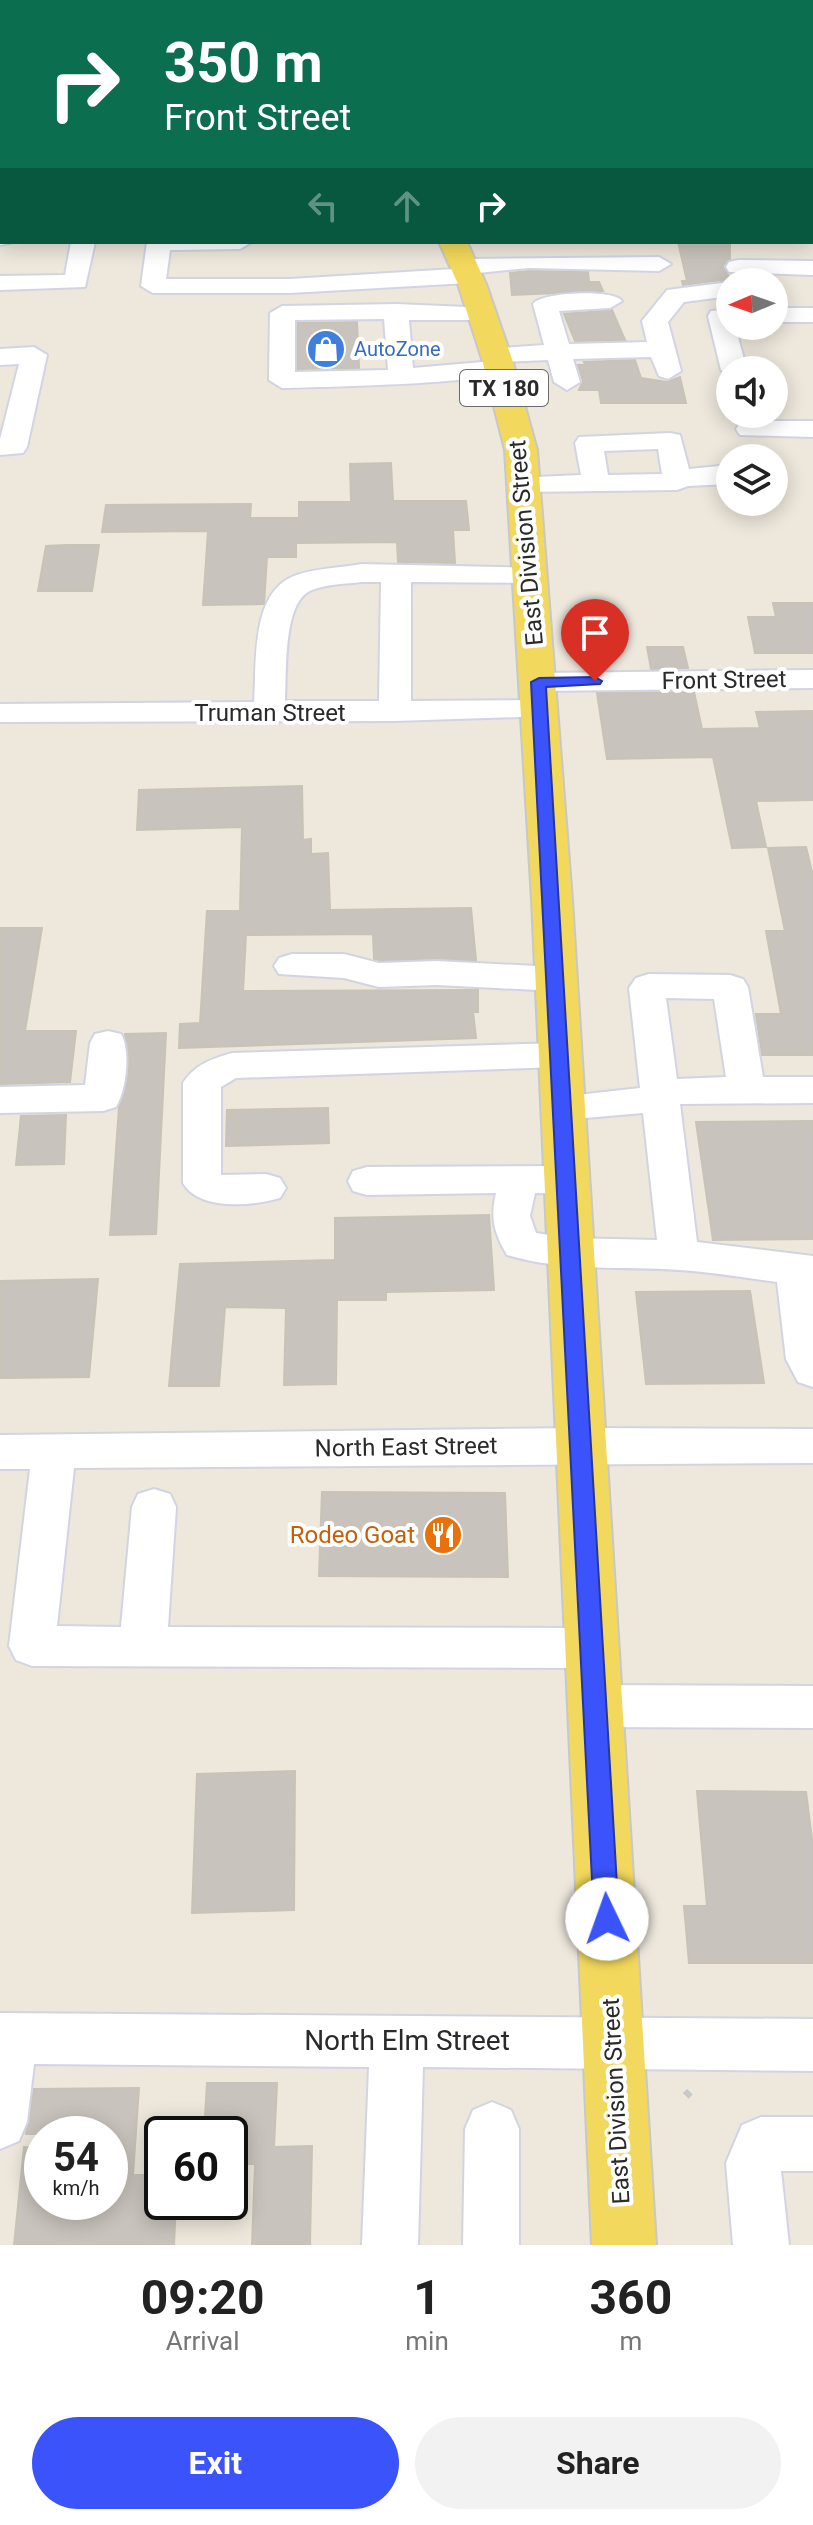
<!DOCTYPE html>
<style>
body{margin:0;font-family:Roboto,sans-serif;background:#f2f2f2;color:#222;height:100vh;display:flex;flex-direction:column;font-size:30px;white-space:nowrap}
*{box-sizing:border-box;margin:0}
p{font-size:26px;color:#767676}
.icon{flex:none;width:44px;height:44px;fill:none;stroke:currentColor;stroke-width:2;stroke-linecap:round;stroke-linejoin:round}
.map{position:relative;height:2245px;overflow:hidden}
.panel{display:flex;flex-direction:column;background:#fff;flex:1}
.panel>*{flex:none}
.guide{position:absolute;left:0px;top:0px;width:814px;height:244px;box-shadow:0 4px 20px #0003;background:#0b6e4f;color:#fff;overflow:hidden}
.needle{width:52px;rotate:268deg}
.tools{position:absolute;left:716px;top:268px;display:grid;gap:16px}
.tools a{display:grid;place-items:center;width:72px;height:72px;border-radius:50%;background:#fff;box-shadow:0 4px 20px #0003;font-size:40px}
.speed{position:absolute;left:24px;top:2116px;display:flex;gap:16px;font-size:40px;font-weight:700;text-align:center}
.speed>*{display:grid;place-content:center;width:104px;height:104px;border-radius:50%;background:#fff;box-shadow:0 4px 20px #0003;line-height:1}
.speed small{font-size:20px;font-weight:400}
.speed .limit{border:4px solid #111;border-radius:12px;background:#fff;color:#111}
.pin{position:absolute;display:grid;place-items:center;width:68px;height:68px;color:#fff;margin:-82px -34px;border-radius:50% 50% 50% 0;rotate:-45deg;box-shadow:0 0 8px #0007}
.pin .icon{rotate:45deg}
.me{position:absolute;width:88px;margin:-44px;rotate:357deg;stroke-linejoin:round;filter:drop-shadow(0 0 6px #0008)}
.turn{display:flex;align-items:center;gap:28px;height:168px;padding:0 32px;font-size:36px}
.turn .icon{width:104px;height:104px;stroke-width:2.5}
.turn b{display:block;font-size:56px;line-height:68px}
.lanes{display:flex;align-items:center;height:76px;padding:0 32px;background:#0003;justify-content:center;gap:40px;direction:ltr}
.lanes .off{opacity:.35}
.eta{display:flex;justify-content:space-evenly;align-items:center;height:136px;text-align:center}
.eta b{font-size:48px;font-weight:700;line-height:56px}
.button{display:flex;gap:16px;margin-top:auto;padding:16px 32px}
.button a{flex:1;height:92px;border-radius:48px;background:#3b53fb;color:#fff;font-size:32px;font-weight:700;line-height:92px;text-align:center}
.button a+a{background:#f2f2f2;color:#222}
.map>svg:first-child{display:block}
.building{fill:#c8c3bc;stroke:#c8c3b6;stroke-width:2}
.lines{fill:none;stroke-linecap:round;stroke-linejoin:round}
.minor-casing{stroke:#d2d4e3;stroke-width:4}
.major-casing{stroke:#c8c8c8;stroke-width:4}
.path{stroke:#c8c8c8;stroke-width:6;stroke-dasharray:8 5;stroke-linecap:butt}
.minor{fill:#fff;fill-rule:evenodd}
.major{fill:#f2d85c;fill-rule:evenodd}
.route{fill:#3b53fb;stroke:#2636a3;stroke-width:2}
.labels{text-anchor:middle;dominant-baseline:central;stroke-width:8;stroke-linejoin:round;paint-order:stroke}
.far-shop-label{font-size:20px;fill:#366cbe;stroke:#fff;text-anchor:start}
.shield{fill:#fff;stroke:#6a6a6a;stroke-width:2}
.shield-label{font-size:22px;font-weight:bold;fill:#2a2a2a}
.street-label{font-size:24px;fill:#2a2a2a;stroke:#fff}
.food-label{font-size:24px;fill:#c56008;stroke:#fff;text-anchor:end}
.near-street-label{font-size:28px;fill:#2a2a2a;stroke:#fff}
</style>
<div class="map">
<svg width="813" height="2245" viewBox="0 0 813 2245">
<rect width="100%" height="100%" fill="#ede7dc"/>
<path class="building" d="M678,242H730V259L723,265L730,279L683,285L682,281H687Z
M529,271L588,272L589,282H599L603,291L512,295L510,273Z
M612,310L625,340L575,341L564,314Z
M357,322L359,368L298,369V323Z
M635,360L641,378L667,382L680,377L686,403H601L599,390H579L583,381L578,365H585L584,362Z
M391,463L393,501H466L469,530H453L455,563L398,562L397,542L296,543V557H267L264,604L203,605L208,531L102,532L106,505L251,504L250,518H299V502H351L350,464Z
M67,545H99L92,591H38L46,546Z
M773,603H813V653H755L748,617H776Z
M647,647H683L688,668L651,669Z
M694,692L702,729L760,728L756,712L813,711V800L756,801L766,847L732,848L713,757L607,759L597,693Z
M302,786L303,840L311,839V854L328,853L330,910L471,908L476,960H379L374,959L373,934L246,935L243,991L478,990V1012H473L476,1038L179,1048L180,1024L200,1023L207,911H240L242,827L137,830L139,790Z
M806,847L813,876V1055H762L756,1014H781L766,931H785L768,848Z
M0,928H42L25,1031H76L70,1082L0,1084Z
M166,1033L156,1234L110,1235L119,1107L129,1071L125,1034Z
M328,1108L329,1143L226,1146L227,1110Z
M66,1115L64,1164L16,1165L21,1116Z
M813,1121V1239L713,1240L696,1122Z
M489,1215L494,1290L386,1292V1300H337L336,1384L284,1385L286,1308L225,1307L219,1386H169L180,1264L335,1260V1218Z
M98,1279L89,1377L0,1378V1281Z
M750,1291L764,1383L646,1384L636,1292Z
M322,1492L505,1493L508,1577L319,1576Z
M295,1771L294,1910L192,1913L197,1774Z
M697,1791L806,1792L813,1847V1963H689L684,1906H707Z
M207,2083H277L274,2147L312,2146L310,2245H252L255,2164H230V2134H204Z
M139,2088L133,2175H162V2202H176L174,2245H14L24,2147L42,2148V2202H110V2134H26L34,2089Z"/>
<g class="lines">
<defs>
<path id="minor" d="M58,0H78V2H58Z
M447,0H467V2H447Z
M478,0H498V2H478Z
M623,0H643L644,2H624Z
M776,0H796V2H776Z
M812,19H813V31H812Z
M0,40H2V52H0Z
M812,134L813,135V149L812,148Z
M0,161H2V175H0Z
M812,222H813V239H812Z
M0,231L2,242L10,243L0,245Z
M71,242H95L85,287L0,290V276L65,275Z
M147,242H252L240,249L170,250L166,279H290L454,269L452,266L455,261L464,259L659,257L671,264L659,271L529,268L478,273L480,276L477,281L468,283L290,293H153L141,286Z
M738,260L813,261V275L729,272L726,267L729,262Z
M730,282V296L684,302L668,322L681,371L668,379L659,376L651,357L573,359L580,382L567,390L554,382L548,360L500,362L512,369C501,384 312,387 282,388L269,380L270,313L282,306L396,304L491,308L494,313L491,318L482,320H409L413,368L494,361L482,354L486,349L544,345L533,304C541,292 614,289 622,301L610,308L559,311L569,344L647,342L642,321L667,290ZM384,319L388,370L295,372V320Z
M774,308H813V322H774Z
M730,309V326H735L747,370H730V377L721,370L708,316L711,311Z
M34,347L47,355L27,447L23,453L0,455V439L19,364L0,365V349Z
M749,421H813V437L740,435L736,429L740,423Z
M670,433L680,435L689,469L730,465V484L688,486L677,490L524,492L514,490L510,484L514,478L581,475L575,443L579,437ZM658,449L662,474L608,475L604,451Z
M362,564L540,568L545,574L540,580L530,583L411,582V701L541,700L552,702L557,709L552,716L395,721L0,722V704L254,702C257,665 250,593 294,576C314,568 340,568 362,564ZM362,582H381L379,701H285C287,674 282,601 312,590C327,584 346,584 362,582Z
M813,670V688L539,691L528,689L524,682L528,675L539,673Z
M292,954H344L379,963L437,961L556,967L569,971L574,979L569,987L556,991L437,985L379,987L344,978L279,974L274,966L279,958Z
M649,974L730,975L743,979L748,987L763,1077H813V1103L680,1104L697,1242L813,1256V1387L798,1382L786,1359L777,1282C745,1278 712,1272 679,1270C621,1266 563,1272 507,1255C494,1233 490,1218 496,1193L367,1195L353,1191L348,1181L353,1171L367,1167L566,1166L580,1170L585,1180L580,1190L566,1194L535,1193L530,1216L536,1233L570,1238L657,1240L643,1113L563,1120L550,1116L544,1107L550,1098L640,1088L629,988L636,978ZM666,998L714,999L726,1077L677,1079Z
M108,1031L121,1034C131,1051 126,1091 116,1107L103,1111L0,1113V1087L85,1085L90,1043L95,1034Z
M560,1043L573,1046L578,1055L573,1064L560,1067L236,1078L221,1087V1175L266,1174L280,1178L286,1188L280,1198C252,1206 199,1211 183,1183V1083C195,1064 212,1059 232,1053Z
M580,1428L813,1429V1463L74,1468L57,1626L121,1627L132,1507L138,1494L154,1489L170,1494L176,1507L168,1627L591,1628L607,1634L614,1648L607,1662L591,1668L32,1666L16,1660L9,1646L30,1469H0V1435Z
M595,1685L813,1686V1728L595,1727L578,1721L571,1706L578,1691Z
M0,2013L813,2019V2071L423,2067L418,2245H362L369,2067L34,2064L27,2122L19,2141L0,2149Z
M492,2102L511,2110L519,2129V2245H463L465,2129L473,2110Z
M761,2117H813V2171H781L789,2245H733L726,2163L742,2125Z"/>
<path id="major" d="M265,0H289L291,2H267Z
M812,172H813V188H812Z
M0,197H2V213H0Z
M439,242H467L486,284L512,359L537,450L572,900L656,2245H592L532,900L505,450L482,359L458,284Z"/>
</defs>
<use href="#minor" class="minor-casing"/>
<use href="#major" class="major-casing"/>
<path class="path" d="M685,2091L692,2098"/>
<use href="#minor" class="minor"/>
<use href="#major" class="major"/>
</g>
<path class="route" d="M595,677L602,681L600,684L546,687L619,1919L615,1927L607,1931L598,1927L594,1919L531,682L539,678Z"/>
<defs>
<symbol id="shop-disc" viewBox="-11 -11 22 22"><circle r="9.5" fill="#3f7fe0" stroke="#fff"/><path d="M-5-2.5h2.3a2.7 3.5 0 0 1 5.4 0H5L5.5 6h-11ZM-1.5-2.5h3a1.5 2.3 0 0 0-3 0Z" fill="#fff"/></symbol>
<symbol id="restaurant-disc" viewBox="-11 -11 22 22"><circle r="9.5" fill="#e8710a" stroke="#fff"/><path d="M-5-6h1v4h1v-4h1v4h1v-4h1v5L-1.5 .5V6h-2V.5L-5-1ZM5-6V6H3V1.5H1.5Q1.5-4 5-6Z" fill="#fff"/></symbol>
</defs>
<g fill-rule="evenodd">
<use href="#shop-disc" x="304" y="327" width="44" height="44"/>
<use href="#restaurant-disc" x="421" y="1513" width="44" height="44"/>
</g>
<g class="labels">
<g class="far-shop-label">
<text x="354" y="349">AutoZone</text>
</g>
<rect class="shield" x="460" y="370" width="88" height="36" rx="6"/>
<g class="shield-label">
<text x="504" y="388">TX 180</text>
</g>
<g class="street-label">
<text transform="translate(526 543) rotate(-95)">East Division Street</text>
<text transform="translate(724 680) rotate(-1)">Front Street</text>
<text x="270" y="713">Truman Street</text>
<text transform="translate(406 1447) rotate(-1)">North East Street</text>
<text transform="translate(616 2101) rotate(-93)">East Division Street</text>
</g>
<g class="food-label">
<text x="415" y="1535">Rodeo Goat</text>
</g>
<g class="near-street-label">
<text x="407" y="2040">North Elm Street</text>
</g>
</g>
</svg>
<div class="tools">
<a><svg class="needle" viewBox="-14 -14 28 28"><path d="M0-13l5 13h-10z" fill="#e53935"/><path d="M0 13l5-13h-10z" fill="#767676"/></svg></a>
<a><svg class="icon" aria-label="sound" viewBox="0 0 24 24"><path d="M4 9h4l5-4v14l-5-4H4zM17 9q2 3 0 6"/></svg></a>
<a><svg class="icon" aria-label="layers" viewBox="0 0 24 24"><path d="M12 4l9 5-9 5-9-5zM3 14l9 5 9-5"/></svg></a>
</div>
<div class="speed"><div>54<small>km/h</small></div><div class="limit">60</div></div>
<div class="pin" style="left:595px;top:681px;background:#d93025"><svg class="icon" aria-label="arrive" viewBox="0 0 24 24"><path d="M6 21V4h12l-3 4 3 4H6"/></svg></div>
<svg class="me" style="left:607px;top:1919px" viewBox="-20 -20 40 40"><circle r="19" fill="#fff"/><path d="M0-13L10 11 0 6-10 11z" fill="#3b53fb"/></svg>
<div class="guide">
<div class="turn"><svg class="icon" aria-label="right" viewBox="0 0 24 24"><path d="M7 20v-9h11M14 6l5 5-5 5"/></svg><div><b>350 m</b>Front Street</div></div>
<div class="lanes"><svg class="icon off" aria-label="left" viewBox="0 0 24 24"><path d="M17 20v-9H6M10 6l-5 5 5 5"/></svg><svg class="icon off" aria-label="ahead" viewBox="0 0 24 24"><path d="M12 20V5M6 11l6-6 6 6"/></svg><svg class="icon" aria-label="right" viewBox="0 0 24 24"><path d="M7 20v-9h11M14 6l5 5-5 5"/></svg></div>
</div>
</div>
<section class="panel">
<div class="eta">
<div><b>09:20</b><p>Arrival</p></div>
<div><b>1</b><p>min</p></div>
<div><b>360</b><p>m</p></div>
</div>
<div class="button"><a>Exit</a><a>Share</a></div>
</section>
